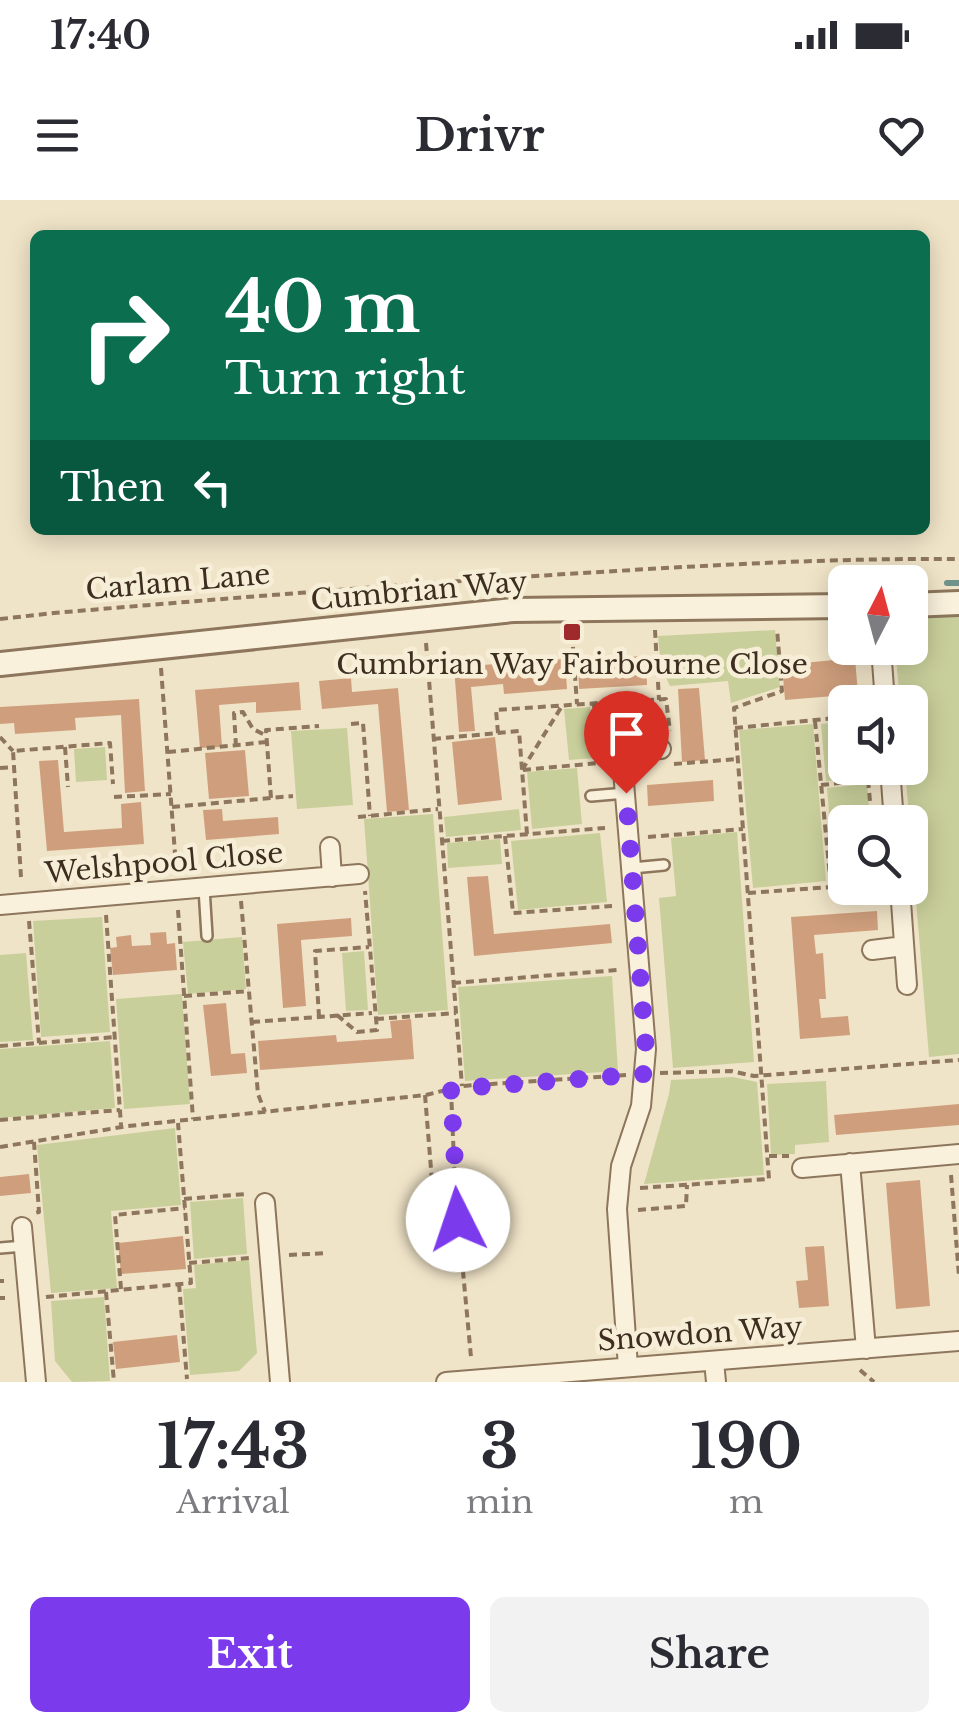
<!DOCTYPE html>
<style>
body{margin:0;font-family:"Libre Baskerville",serif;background:#f2f2f3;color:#2b2b33;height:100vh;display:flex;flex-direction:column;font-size:38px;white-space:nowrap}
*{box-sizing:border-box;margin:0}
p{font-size:32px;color:#7c7c81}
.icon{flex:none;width:55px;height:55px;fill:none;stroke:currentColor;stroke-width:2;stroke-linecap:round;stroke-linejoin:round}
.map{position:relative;height:1182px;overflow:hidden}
.side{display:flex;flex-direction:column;background:#fff;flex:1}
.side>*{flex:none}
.hud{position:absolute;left:30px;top:30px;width:900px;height:305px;border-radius:15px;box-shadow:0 5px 25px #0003;background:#0b6e4f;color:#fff;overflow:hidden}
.needle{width:65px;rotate:6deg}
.controls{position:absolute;left:828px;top:365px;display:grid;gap:20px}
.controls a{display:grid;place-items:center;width:100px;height:100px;border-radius:15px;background:#fff;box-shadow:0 5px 25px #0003;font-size:50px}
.pin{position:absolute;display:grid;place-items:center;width:85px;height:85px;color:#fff;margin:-102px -42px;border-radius:50% 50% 50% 0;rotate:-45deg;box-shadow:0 0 10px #0007}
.pin .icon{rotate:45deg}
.me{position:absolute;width:110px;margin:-55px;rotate:356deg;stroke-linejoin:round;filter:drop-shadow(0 0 8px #0008)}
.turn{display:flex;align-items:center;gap:35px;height:210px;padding:0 30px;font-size:45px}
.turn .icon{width:130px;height:130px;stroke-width:2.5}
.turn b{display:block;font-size:70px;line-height:85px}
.then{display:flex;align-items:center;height:95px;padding:0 30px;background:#0003;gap:20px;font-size:38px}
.eta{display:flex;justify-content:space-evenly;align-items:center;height:170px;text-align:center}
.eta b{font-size:60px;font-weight:700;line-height:70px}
.action{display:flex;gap:20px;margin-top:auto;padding:20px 30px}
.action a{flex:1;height:115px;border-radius:15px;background:#7c3aed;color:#fff;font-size:40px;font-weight:700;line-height:115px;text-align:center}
.action a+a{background:#f2f2f3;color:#2b2b33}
.status{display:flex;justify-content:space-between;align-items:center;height:70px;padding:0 50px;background:#fff;direction:ltr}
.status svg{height:28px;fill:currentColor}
header{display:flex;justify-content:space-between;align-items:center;height:130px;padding:0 30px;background:#fff;font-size:45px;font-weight:700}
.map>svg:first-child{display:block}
.green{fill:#c9cf9b}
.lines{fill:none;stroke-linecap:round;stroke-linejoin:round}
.stream{stroke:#6f938a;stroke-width:6}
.building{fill:#cf9f7d}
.service-casing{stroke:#8d765c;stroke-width:14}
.minor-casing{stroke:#8d765c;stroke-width:22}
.tertiary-casing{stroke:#8d765c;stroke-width:28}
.path{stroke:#8d765c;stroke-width:4;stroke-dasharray:8 5;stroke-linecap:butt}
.service{stroke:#faf1dc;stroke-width:9}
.minor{stroke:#faf1dc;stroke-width:18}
.tertiary{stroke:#faf1dc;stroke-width:22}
.route{stroke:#7c3aed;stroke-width:18;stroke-dasharray:0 32.4}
.poi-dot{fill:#9e2a2b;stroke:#f7eed8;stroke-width:4}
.labels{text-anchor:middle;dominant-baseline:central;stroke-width:9;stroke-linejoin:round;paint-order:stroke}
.street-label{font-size:28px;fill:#3d2e20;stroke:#f7eed8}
.poi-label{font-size:28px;fill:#3d2e20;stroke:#f7eed8}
</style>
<div class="status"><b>17:40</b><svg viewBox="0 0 49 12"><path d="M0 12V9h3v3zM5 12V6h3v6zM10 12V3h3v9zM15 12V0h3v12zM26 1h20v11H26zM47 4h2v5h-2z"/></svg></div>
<header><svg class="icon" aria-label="menu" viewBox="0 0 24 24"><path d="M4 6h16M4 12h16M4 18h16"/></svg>Drivr<svg class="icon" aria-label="heart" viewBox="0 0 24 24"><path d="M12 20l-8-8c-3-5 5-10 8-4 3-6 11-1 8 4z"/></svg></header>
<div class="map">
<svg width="959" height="1182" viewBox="0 0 959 1182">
<rect width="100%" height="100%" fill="#f0e4c8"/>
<path class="green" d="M910,413L959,414V854L929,857L905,568H910V502H900L895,448H910Z
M775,430L780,487L731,503L728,481L670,486L661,468L658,436Z
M590,507L595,558L569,560L564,509Z
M845,522V568H864L865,578L826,581L821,524Z
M813,524L826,681L753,688L739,530Z
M347,528L353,605L297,609L291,531Z
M105,547L107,580L76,582L74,549Z
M577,568L582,624L532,629L527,572Z
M867,584L870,622H845V681L835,682L827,588Z
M519,609L521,630L446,637L444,617Z
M433,614L448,810L378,815L364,619Z
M737,632L754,862L673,868L659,698L676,696L671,638Z
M600,633L607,702L518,710L511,641Z
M500,639L502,664L448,668L447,643Z
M102,717L110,832L41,837L33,721Z
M242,737L246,789L188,794L183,742Z
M364,751L368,810L346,811L342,753Z
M26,753L33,840L0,842V755Z
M612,776L618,871L465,881L458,787Z
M182,794L190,904L124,909L116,799Z
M110,841L115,908L0,918V849Z
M733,877L757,882L764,975L644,984L669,894L671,880Z
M826,881L829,942L795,945V954L771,955L767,884Z
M175,928L181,1005L111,1011L117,1088L51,1093L37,945Z
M243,998L247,1054L194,1059L190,1002Z
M249,1060L257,1153L239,1171L190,1175L183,1089L196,1088L194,1065Z
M104,1097L110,1181L72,1182L55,1161L51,1101Z"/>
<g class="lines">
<path class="stream" d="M947,383H959"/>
</g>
<path class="building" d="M646,456L647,485L579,489L578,459Z
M855,458L858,494L785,500L782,465Z
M565,459L567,489L504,494L503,484L471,487L475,531L459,532L454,467Z
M351,478L352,492L398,488L409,610L387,612L378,504L322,509L319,481Z
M299,482L301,510L256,513V502L219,505L222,547L200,548L195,490Z
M699,488L705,560L682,562L678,489Z
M139,499L145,591L125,593L121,515L75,518L76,530L15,534L14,523L0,524V507Z
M495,537L502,600L458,605L452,542Z
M245,550L249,596L209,599L205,553Z
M58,560L64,632L122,628L121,604L141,602L144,644L47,651L39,561Z
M713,580L714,601L648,606L647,585Z
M222,609L223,621L278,617L279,634L206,640L203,610Z
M488,676L494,734L610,724L612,743L474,756L467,677Z
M877,711L878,730L814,735L816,754L823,753L824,768L826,799H819L821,818L848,816L850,835L800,839L791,717Z
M351,718L352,736L301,740L306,806L283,808L277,724Z
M166,732L167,744L175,743L177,770L113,775L110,748L117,747L116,737L131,735L132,746L151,745L150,733Z
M226,803L231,854L245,853L247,873L211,876L203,805Z
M411,819L414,859L260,870L258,841L336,835L337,842L392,838L390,821Z
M959,904V925L836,935L834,915Z
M29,974L31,993L0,996V977Z
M920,980L930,1106L896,1109L886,983Z
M183,1036L186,1069L121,1074L118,1043Z
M824,1046L829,1106L799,1108L796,1081L808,1080L805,1047Z
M177,1135L180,1162L116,1169L113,1142Z"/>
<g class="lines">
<defs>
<path id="service" d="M591,596L626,593
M632,668L664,665
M204,688L207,736
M0,1048L24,1046"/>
<path id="minor" d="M881,448L885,502
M618,510L646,849L641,906L621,966L617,1009L628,1167
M623,552L661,549
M890,568L894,622
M330,647L332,677
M900,688L907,785
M0,705L359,674
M872,750L904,746
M850,963L866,1149
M802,968L959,954
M265,1003L280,1182
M22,1027L36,1182
M714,1161L716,1182
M446,1182L959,1141"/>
<path id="tertiary" d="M910,405L959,403
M0,464L513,410L845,406"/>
</defs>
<use href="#service" class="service-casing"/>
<use href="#minor" class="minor-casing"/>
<use href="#tertiary" class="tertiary-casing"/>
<path class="path" d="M0,419L54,413C242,397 429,382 616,371C730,364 845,358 959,359
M655,430L659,500
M572,434L577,504
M426,443L462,886
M161,468L176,667
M633,501L666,499L670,531
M815,521L831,687
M351,524L363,523L370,616
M735,528L845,517
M498,533L496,510L599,503
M0,537L13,551
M433,539L519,531L527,634
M236,546L234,513L243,512L253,529L265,535
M65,547L68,587
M168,552L267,542
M674,564L738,559
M0,568L14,567
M522,570L562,506
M523,570L598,563L594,504
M868,580L872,622
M821,585L868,580L867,568
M114,597L171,594
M271,598L266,530L319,526
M172,607L293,596
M358,617L438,609
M505,636L513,713L612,706
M648,637L743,629
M442,641L605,628
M21,677L13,551L110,543L113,584
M878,688L880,703
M748,693L845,686
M241,701L258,894L265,912
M178,710L193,919
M106,715L121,925
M29,721L39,843
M453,783L618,770
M184,796L249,791
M337,815L357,832L377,830L365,691
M319,817L315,751L369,747
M376,819L456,813
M252,822L372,813
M0,846L115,837
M660,873L731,871L754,876L959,860
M451,889L455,986L471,1157
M425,895L432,981L455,979
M0,920L120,910
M34,942L39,1012L35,1013
M0,947L128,926L426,895L462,886L626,875
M769,956H789
M951,975L959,1076
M640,988L769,979L734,508L782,491L777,429
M184,999L246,994
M638,1010L686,1006L687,985
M289,1055L327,1053
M189,1063L249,1058
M0,1081H4
M179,1084L187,1179
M121,1089L115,1015L185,1008
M106,1092L114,1182
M46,1097L191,1083L178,923
M0,1098H5
M860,1170L874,1182"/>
<use href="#service" class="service"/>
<use href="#minor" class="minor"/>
<use href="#tertiary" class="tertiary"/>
</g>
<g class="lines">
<path class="route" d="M458,1020L451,889L644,874L646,850L626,593"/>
</g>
<rect class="poi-dot" x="562" y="422" width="20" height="20" rx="5"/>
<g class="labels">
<g class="street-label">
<text transform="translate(178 382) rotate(-5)">Carlam Lane</text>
<text transform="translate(419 391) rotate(-5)">Cumbrian Way</text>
<text transform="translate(164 663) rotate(-5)">Welshpool Close</text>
<text transform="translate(700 1134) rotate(-4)">Snowdon Way</text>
</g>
<g class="poi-label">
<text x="572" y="464">Cumbrian Way Fairbourne Close</text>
</g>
</g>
</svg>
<div class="controls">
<a><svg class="needle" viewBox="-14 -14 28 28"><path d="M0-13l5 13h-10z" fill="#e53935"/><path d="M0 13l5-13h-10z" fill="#7c7c81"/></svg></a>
<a><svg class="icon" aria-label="sound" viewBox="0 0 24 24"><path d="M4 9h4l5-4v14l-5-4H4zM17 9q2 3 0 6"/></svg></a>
<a><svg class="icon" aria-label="search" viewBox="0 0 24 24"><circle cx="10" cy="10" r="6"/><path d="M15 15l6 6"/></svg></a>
</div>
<div class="pin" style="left:626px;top:593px;background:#d93025"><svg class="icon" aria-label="arrive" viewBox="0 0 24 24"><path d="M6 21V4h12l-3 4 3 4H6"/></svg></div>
<svg class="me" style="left:458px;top:1020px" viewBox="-20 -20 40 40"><circle r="19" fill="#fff"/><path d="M0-13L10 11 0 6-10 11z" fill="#7c3aed"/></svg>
<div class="hud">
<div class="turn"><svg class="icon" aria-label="right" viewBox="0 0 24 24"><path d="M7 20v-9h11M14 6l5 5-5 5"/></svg><div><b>40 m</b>Turn right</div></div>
<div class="then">Then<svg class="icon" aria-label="left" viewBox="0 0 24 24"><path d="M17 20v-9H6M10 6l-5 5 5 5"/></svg></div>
</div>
</div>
<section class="side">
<div class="eta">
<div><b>17:43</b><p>Arrival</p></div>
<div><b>3</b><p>min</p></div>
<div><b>190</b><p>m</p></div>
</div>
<div class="action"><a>Exit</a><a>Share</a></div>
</section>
